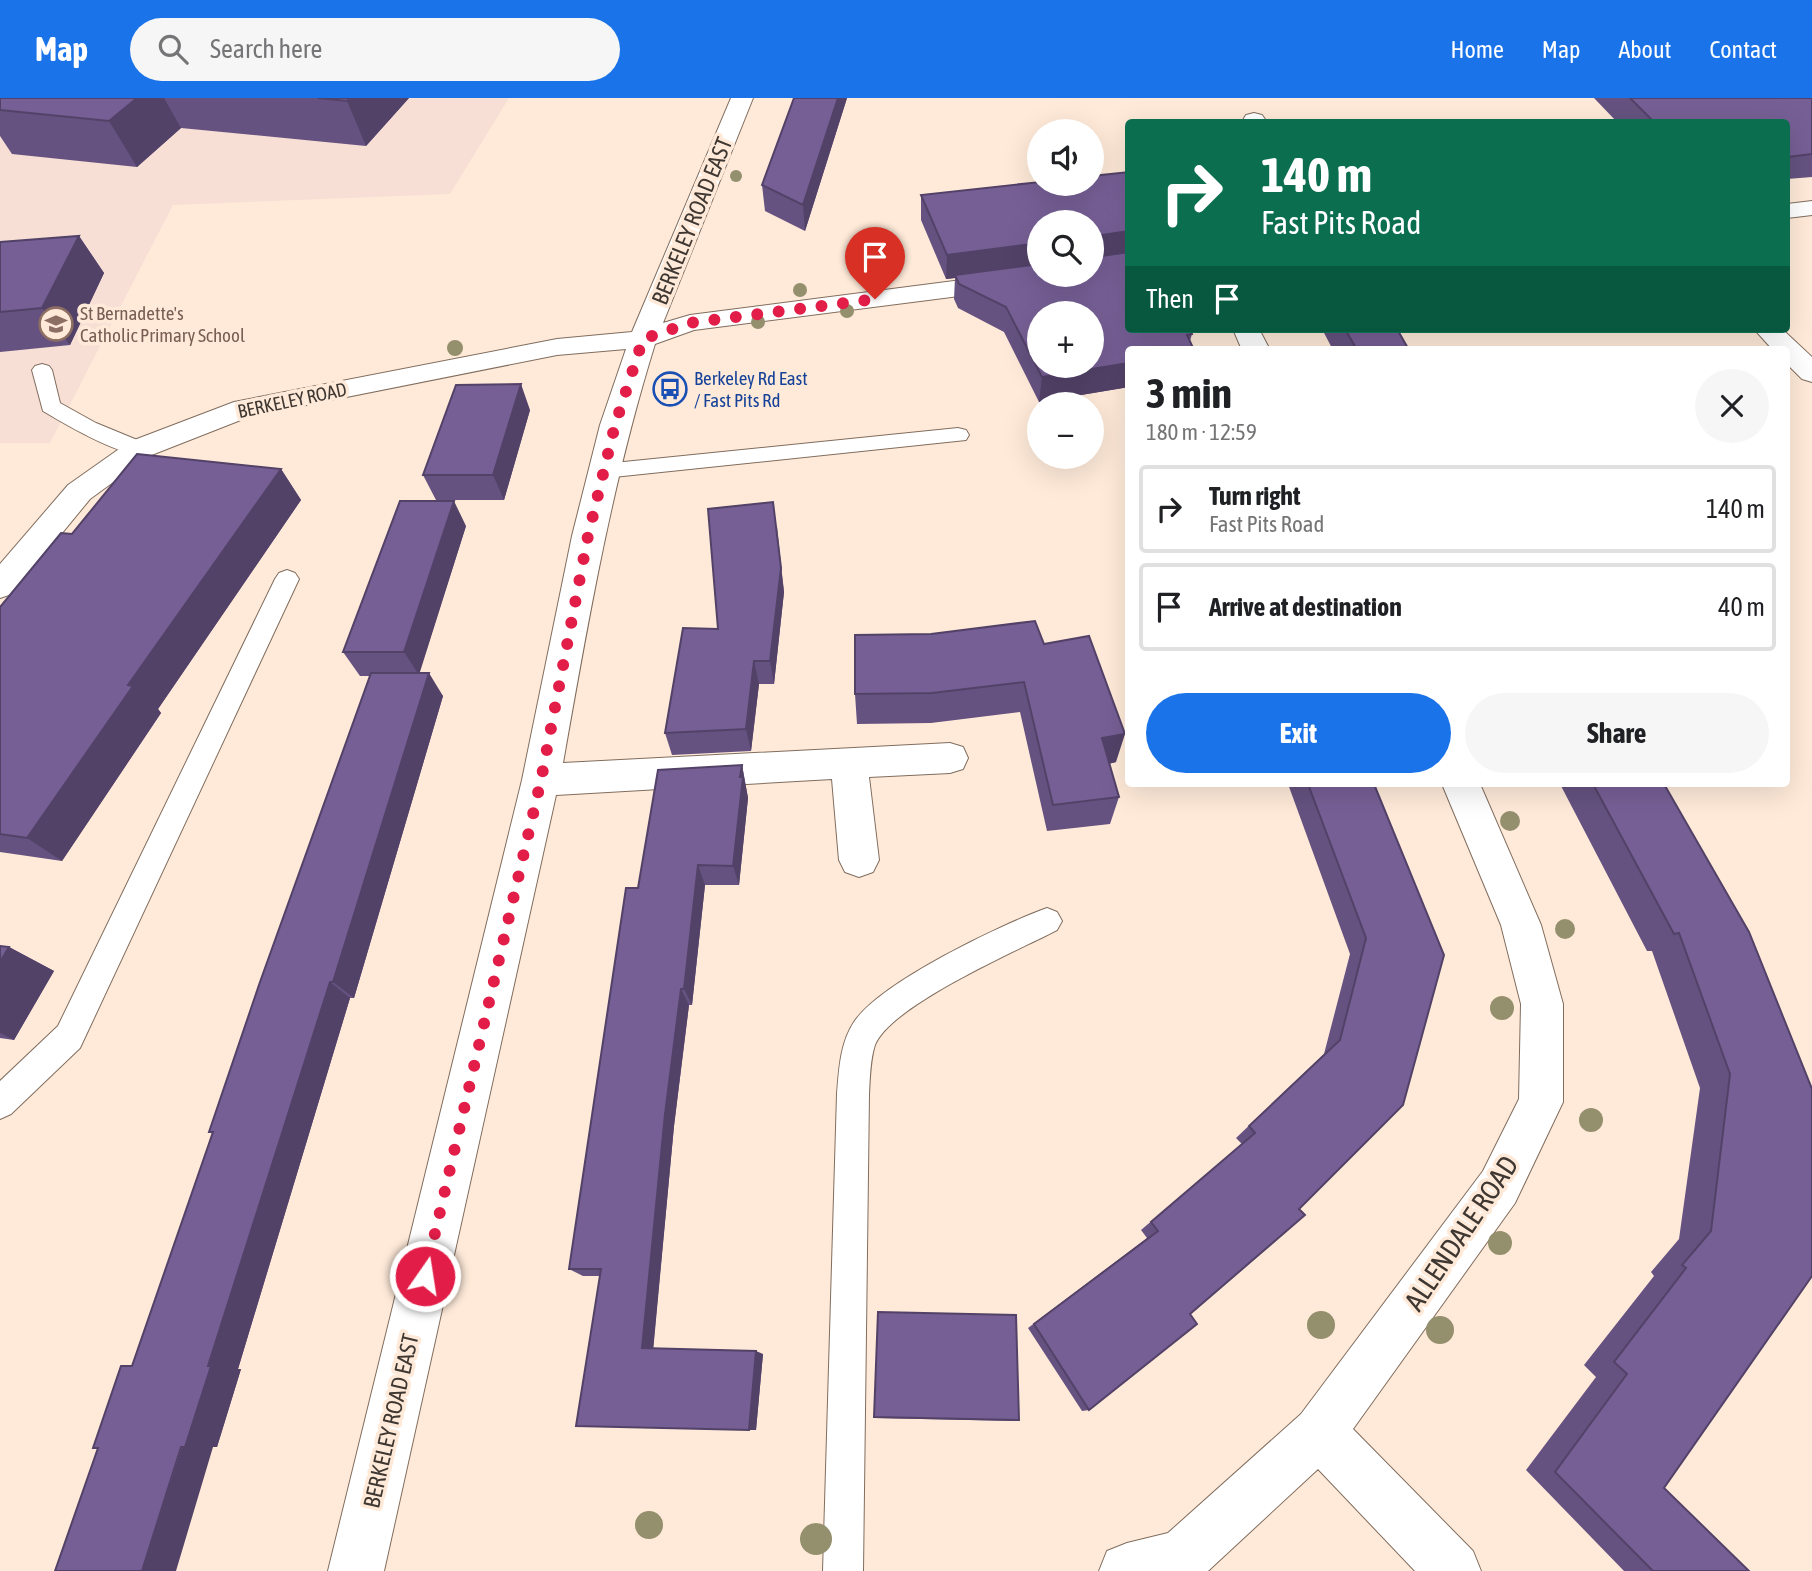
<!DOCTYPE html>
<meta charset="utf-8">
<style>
body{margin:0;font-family:"Asap Condensed",sans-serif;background:#f6f6f6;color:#202124;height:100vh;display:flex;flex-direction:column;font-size:26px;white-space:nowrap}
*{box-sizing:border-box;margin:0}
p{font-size:23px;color:#757577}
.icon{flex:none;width:38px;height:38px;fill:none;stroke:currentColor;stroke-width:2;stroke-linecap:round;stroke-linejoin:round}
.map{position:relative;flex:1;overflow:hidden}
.drawer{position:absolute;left:1125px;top:248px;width:665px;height:441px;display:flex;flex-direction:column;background:#fff;border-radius:7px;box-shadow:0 7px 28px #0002}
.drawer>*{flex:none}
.guide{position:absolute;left:1125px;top:21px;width:665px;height:214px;border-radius:7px;box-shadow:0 7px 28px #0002;background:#0b6e4f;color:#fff;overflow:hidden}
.fabs{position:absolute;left:1027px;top:21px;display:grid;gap:14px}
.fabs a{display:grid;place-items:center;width:77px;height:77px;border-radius:50%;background:#fff;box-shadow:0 7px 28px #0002;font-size:35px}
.pin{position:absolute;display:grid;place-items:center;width:60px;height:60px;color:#fff;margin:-72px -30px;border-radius:50% 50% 50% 0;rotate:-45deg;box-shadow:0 0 7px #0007}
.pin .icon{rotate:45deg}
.me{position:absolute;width:77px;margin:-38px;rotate:13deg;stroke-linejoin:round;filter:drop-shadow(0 0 5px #0008)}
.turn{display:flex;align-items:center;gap:24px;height:147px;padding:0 21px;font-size:32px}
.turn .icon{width:91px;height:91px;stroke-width:2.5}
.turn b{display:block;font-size:49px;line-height:60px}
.then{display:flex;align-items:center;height:66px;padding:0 21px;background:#0003;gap:14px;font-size:26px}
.round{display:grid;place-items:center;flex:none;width:74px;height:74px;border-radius:37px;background:#f6f6f6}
.head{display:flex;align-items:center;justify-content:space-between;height:119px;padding:0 21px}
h1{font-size:42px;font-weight:700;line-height:52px}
.button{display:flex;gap:14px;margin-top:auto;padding:14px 21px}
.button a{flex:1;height:80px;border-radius:42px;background:#1a73e8;color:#fff;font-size:28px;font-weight:700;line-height:80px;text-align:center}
.button a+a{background:#f6f6f6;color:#202124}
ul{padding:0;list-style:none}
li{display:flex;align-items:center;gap:21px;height:88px;margin:0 14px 10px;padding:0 7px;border:4px solid #e0e0e0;border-radius:7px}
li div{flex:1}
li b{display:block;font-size:26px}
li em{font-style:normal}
header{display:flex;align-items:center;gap:42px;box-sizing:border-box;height:98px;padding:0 35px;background:#1a73e8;color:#fff}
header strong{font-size:33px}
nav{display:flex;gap:38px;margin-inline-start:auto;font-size:24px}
.search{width:490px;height:63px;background:#f6f6f6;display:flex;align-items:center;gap:18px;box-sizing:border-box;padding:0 24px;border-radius:38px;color:#757577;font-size:26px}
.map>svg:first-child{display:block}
.education{fill:#f7dfd5}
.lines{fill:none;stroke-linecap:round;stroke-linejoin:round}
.lane-casing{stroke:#806d5e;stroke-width:2}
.street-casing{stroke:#806d5e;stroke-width:2}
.lane{fill:#fff;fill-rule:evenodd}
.street{fill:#fff;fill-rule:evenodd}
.tree{fill:#948f6d}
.wall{fill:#655280;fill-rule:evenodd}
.shaded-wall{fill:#534268}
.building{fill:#765f95;stroke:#534268;stroke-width:2;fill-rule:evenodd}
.route{stroke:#e11d48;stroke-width:12;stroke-dasharray:0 21.6}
.labels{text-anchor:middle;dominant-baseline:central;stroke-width:7;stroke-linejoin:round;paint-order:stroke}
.far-education-label{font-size:19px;fill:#785e54;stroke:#ffead9;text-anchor:start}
.far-transit-label{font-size:19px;fill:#164399;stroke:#ffead9;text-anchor:start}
.far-street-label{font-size:19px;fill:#3f3731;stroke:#ffead9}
.street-label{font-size:23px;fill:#3f3731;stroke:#ffead9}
.near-street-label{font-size:28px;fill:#3f3731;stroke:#ffead9}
</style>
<header>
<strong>Map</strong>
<div class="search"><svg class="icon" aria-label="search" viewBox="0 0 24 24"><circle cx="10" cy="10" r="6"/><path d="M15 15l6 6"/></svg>Search here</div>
<nav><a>Home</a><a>Map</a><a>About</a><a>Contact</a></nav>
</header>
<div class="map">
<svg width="1812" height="1473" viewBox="0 0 1812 1473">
<rect width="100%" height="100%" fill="#ffead9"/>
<path class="education" d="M26,0H509L450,96L173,107L50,345H0V41Z"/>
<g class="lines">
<defs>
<path id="lane" d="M42,266L49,268L52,272L60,305L96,325L147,346L150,351L147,356C125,362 63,325 43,313L32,272L35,268Z
M958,330L966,332L969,337L966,342L604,380L596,378L593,373L596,368L604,366Z
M287,472L295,475L299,481L80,950L11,1016L0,1021V983L58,928L275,481L279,475Z
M1047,810L1057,814L1062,823L1057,832C1017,853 891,907 875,947C870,962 870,980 869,996L863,1473H823L837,996C839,972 840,945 854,924C881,884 1000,827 1047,810Z"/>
<path id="street" d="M731,0H753L663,225L690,217L1040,172V177H1074L1070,182L1061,185L694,232L655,246C612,384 588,523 563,665L950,645L963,649L968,660L963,671L950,675L869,679L879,762L873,774L859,779L845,774L839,762L832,681L556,697L384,1473H328L522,682L572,438L600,327L626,251L557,257L251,318L149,358L90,401L12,496L0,500V466L68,387L129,344L234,304L557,241L632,234Z
M1254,15L1262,17L1267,24H1245L1243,22L1246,17Z
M1812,103V117L1787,120V106Z
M1233,231H1259L1270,252H1242Z
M1754,231H1782L1812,259V284L1802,281L1787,266V252H1773Z
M1442,686H1480L1541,827L1563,906V1004L1515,1105L1353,1331L1473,1453L1481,1473H1415L1318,1371L1208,1473H1099L1107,1453L1127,1445L1168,1435L1301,1316L1483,1073L1519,1001L1521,906L1501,827Z"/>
</defs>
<use href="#lane" class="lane-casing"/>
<use href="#street" class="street-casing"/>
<use href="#lane" class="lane"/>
<use href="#street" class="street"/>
</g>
<g class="tree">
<circle cx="736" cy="78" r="6"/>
<circle cx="894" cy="171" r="7"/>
<circle cx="800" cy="192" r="7"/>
<circle cx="847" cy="213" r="7"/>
<circle cx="758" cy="224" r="7"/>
<circle cx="455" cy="250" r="8"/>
<circle cx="1510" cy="723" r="10"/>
<circle cx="1565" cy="831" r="10"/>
<circle cx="1502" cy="910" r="12"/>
<circle cx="1591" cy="1022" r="12"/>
<circle cx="1500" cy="1145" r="12"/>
<circle cx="1321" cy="1227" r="14"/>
<circle cx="1440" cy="1232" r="14"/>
<circle cx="649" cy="1427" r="14"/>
<circle cx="816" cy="1441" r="16"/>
</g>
<path class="wall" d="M0,0H409L366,48L181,30L137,69L12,56L0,38Z
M794,0H847L805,133L765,113L762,87Z
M1594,0H1812V79L1787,81V24H1617Z
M1129,74V231H1190L1192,236L1190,243L1194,252H1129V289L1039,304L1004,234L958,210L954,201L955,180L946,181L921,122V97L1040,84V86H1092V78ZM1040,124H1092V177H1040ZM1040,215H1092V268H1040Z
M79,138L104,175L70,247L0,254V144Z
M1315,231H1397L1409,252H1333L1323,233H1316Z
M530,312L504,402H436L423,377Z
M281,371L301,402L158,611L161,615L62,763L0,754V509L72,436Z
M466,428L419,575L443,598L354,900H350L238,1271H241L217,1349H213L132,1268L213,1036L209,1034L370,578H360L343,554Z
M777,429L784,494L774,586H759L751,653L672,657L665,635L718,531Z
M1044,546L1116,664L1109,666L1119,699L1110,726L1047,733L1020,614L931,625L857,626L855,596Z
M742,667L748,700L739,787H705L692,907H689L674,1028L653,1250L763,1256L756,1332L576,1328L600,1178H583L569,1171L638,790Z
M1288,686H1374L1444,857L1190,1216L1089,1312L1082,1313L1028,1230L1147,1140L1141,1132L1242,1046L1236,1040L1324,956L1350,856Z
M1560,686H1664L1812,991L1664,1390L1749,1473H1624L1526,1372L1596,1279L1584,1267L1654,1178L1651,1174L1679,1141L1700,990L1652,853H1647Z
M0,848L9,849L54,873L14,942L0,940Z
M874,1319L1019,1322L1014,1323L876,1320Z"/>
<path class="shaded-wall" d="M137,0H164L181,30L137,69L109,23Z
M350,0H409L366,48L347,3Z
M838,0H847L805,133L803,107Z
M1129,133V157L1092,162V150L1096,138Z
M79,138L104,175L70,247L42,210Z
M1040,145V169L955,177V180L946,181L947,157Z
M1129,265V289L1039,304L1042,279Z
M521,286L530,312L504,402L493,377Z
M281,371L301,402L158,611L161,615L62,763L27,740L128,587Z
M454,403L466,428L419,577L404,554Z
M773,404L784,494L774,586L770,563Z
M754,563L759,586L751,653L746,631Z
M429,575L443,598L354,900L333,884Z
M1125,636L1116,664L1094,669L1102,640Z
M742,667L748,700L739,787L733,768Z
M698,767L705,787L692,907L684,891Z
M9,849L54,873L14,942L0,935V864Z
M330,884L350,900L238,1271H241L217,1349H213L176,1473H142Z
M681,891L689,907L674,1028L653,1254L642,1250L665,1016Z
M756,1253L763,1256L756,1332H749Z"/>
<path class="building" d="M0,0H137L109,23L0,12Z
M318,0H350L347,3Z
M794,0H838L803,107L762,87Z
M1630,0H1812V56L1787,59V24H1654Z
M1129,74V133L1096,138L1093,150H1092V124H1040V145L947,157L921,97L1040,84V86H1092V78Z
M79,138L42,210L0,214V144Z
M1129,154V231H1190L1192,236L1187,237L1194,252H1129V265L1042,279L1006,209L959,186L955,177L1040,166V177H1092V157L1095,159ZM1040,215H1092V268H1040Z
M1345,231H1397L1409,252H1357Z
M521,286L493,377H423L456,287Z
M137,356L281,371L128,587L133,588L27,740L0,736V509L61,435L72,436Z
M400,403H454L404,554H343Z
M773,404L781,470L770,563H754L746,631L665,635L683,530L718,531L708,411Z
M1035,523L1044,546L1089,538L1125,636L1102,640L1119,699L1053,707L1024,584L932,595L855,596V537L931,536Z
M371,575H429L333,884H330L208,1268H211L185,1349H181L142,1473H55L98,1350H93L121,1268H132L213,1034H209L260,884Z
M742,667L740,679H743L733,768L698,767L684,891H681L665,1016L642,1250L756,1253L749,1332L576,1328L601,1171H569L626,790H638L658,672Z
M1308,686H1374L1444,857L1403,1007L1299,1111L1305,1117L1190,1216L1197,1226L1089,1312L1034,1226L1158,1133L1151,1124L1255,1035L1249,1028L1340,942L1366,840Z
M1593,686H1664L1749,834L1812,991V1178L1664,1390L1749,1473H1653L1555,1374L1627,1276L1614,1264L1686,1170L1682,1167L1711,1133L1730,976L1679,835L1674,836Z
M0,848L9,849L0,864Z
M878,1214L1016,1217L1019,1322L874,1319Z"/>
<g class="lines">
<path class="route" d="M425,1178L541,682L588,438L615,327L643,241L690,225L875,201"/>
</g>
<defs>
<symbol id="school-ring" viewBox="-11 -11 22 22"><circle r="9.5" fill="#ffead9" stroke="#8d6e63" stroke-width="1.5"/><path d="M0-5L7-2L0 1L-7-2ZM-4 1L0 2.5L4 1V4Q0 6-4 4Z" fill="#8d6e63"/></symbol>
<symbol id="bus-ring" viewBox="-11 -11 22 22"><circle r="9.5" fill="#ffead9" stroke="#1a4fb4" stroke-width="1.5"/><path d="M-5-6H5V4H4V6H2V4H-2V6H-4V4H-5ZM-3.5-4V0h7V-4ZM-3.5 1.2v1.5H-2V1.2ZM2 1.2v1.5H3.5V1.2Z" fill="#1a4fb4"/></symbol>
</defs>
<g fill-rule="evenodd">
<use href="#school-ring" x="37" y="207" width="38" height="38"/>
<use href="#bus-ring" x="651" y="272" width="38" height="38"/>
</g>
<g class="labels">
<g class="far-education-label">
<text x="80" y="215">St Bernadette's<tspan x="80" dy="22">Catholic Primary School</tspan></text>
</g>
<g class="far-transit-label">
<text x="694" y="280">Berkeley Rd East<tspan x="694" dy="22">/ Fast Pits Rd</tspan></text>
</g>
<g class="far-street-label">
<text transform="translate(292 302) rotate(-12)">BERKELEY ROAD</text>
</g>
<g class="street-label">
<text transform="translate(692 123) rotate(-68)">BERKELEY ROAD EAST</text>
<text transform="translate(391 1323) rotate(-77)">BERKELEY ROAD EAST</text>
</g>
<g class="near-street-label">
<text transform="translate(1461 1135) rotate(-56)">ALLENDALE ROAD</text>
</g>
</g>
</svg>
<div class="fabs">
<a><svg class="icon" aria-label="sound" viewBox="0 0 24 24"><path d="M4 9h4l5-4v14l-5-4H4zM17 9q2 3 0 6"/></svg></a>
<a><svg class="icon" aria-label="search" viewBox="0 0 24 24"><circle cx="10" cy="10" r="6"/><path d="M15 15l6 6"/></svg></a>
<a>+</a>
<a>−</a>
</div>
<div class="pin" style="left:875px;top:201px;background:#d93025"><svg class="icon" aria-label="arrive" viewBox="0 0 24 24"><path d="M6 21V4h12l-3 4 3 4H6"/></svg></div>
<svg class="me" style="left:425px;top:1178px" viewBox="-20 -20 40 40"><circle r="17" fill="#e11d48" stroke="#fff" stroke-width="3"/><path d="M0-11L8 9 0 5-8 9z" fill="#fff"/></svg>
<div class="guide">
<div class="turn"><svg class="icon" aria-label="right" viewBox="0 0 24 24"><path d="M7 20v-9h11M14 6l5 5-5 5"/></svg><div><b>140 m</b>Fast Pits Road</div></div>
<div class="then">Then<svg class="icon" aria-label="arrive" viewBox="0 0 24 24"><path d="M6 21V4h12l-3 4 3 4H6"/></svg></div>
</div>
<section class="drawer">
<div class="head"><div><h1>3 min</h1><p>180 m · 12:59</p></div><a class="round"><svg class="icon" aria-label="close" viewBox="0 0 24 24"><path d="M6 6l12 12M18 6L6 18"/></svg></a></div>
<ul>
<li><svg class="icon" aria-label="right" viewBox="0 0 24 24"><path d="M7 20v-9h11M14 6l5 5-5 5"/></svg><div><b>Turn right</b><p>Fast Pits Road</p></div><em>140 m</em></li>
<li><svg class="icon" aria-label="arrive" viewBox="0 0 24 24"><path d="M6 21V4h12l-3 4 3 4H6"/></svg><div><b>Arrive at destination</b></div><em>40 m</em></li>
</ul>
<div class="button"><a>Exit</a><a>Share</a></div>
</section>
</div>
